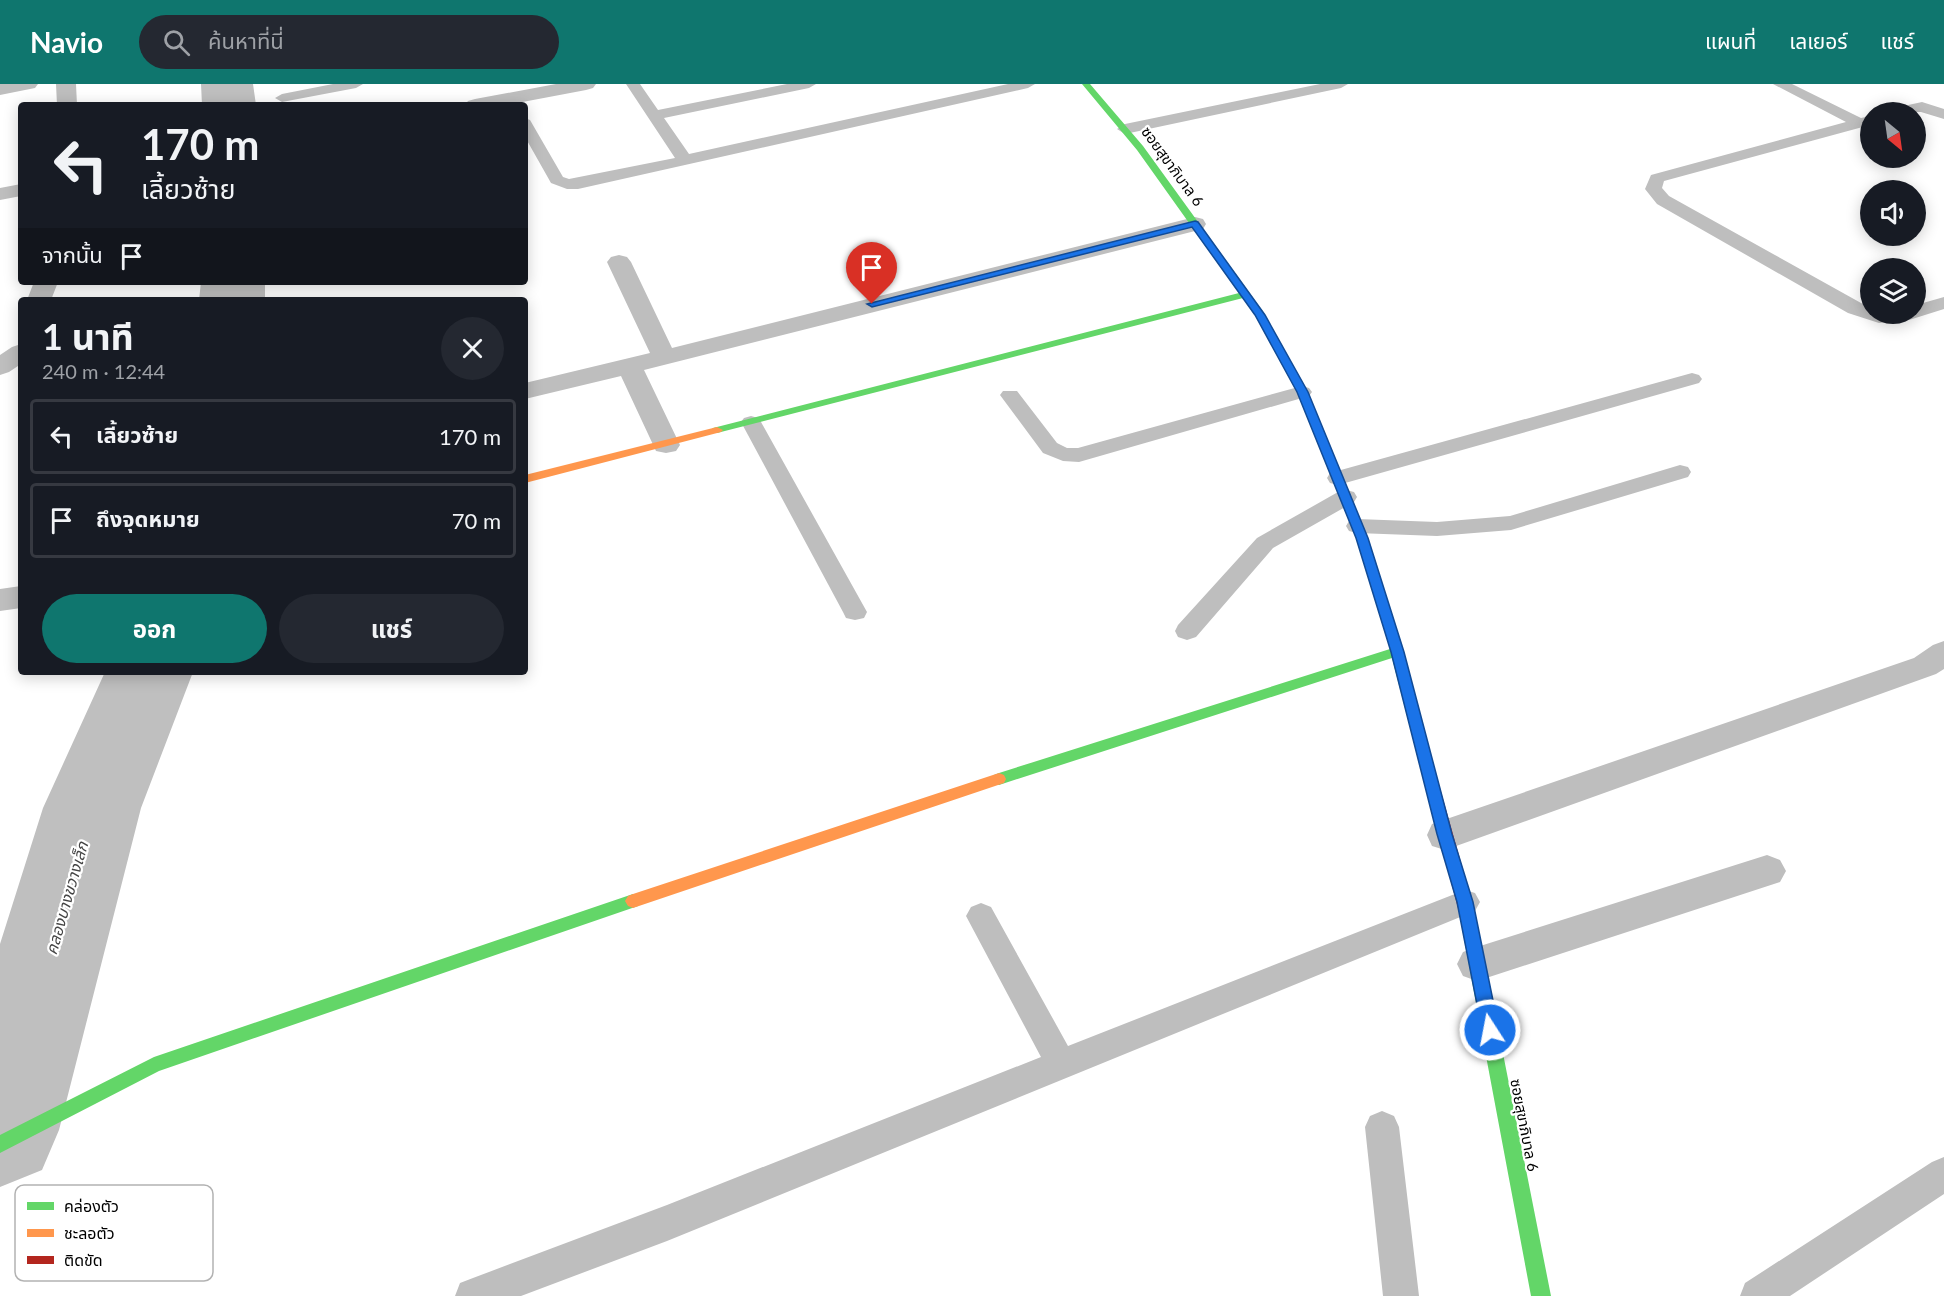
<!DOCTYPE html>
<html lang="th">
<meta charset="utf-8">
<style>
body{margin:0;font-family:Lato,"Noto Sans Thai",sans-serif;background:#242831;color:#f1f3f6;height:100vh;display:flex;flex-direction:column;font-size:22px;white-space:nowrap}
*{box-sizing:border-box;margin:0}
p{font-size:20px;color:#9ea1a6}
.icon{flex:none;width:33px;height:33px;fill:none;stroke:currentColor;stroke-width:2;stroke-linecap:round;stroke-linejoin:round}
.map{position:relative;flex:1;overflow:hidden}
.drawer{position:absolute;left:18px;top:213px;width:510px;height:378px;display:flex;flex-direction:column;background:#171b24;border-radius:6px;box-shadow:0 3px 15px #0003}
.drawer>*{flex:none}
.banner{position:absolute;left:18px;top:18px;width:510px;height:183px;border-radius:6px;box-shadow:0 3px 15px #0003;background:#171b24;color:#f1f3f6;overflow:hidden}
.needle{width:39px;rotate:151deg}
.fabs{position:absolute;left:1860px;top:18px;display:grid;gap:12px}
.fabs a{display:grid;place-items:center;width:66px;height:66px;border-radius:50%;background:#171b24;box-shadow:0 3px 15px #0003;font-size:30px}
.pin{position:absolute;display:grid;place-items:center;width:51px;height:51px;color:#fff;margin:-62px -26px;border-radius:50% 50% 50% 0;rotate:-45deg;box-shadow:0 0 6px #0007}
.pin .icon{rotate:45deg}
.me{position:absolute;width:66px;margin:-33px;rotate:349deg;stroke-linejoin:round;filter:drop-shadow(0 0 4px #0008)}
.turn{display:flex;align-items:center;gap:21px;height:126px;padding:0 24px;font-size:27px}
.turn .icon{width:78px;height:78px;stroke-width:2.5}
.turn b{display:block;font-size:42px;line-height:51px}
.then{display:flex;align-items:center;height:57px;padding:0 24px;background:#0003;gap:12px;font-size:22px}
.round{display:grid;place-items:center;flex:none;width:63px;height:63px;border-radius:32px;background:#242831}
.head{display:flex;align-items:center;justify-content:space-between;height:102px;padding:0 24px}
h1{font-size:36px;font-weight:700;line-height:45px}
.button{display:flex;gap:12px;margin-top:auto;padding:12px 24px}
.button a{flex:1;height:69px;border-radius:36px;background:#0f766e;color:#fff;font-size:24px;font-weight:700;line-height:69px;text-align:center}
.button a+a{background:#242831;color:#f1f3f6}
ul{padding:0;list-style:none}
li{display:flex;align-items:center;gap:18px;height:75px;margin:0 12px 9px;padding:0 12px;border:3px solid #363941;border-radius:6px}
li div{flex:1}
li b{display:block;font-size:22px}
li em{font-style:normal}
header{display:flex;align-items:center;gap:36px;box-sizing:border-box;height:84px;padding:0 30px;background:#0f766e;color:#fff}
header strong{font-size:28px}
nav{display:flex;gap:33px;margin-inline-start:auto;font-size:21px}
.search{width:420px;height:54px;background:#242831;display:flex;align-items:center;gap:15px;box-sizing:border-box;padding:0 21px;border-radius:33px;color:#9ea1a6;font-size:22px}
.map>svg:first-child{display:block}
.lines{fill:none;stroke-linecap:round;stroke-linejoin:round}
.river{fill:#bfbfbf;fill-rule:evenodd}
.lane{fill:#bebebe;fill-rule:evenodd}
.street{fill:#bebebe;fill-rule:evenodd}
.fast{fill:#63d668;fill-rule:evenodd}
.slow{fill:#ff974d;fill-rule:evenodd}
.jam{fill:#b3261e;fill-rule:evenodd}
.route{fill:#1a73e8;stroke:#114b97;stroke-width:1.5}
.labels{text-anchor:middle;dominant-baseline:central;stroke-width:4.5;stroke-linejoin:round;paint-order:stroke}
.street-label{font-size:15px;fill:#000;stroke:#fff}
.water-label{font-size:16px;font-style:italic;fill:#444;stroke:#fff}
.key{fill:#fff;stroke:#b2b2b2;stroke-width:1.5}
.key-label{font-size:16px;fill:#000}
</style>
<header>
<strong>Navio</strong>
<div class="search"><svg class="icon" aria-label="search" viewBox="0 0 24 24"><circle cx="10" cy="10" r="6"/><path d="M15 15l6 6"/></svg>ค้นหาที่นี่</div>
<nav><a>แผนที่</a><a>เลเยอร์</a><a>แชร์</a></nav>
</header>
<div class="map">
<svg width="1944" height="1212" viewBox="0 0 1944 1212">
<rect width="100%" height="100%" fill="#fff"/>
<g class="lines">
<path class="river" d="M201,0H253L256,21H202Z
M201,198H265V216H199Z
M105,588H193L141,724L59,1046L42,1086L0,1103V860L43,724Z"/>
<path class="lane" d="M333,0H363L356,4L282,18L275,14L282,10Z
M626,0H640L658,26L787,0H816L809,4L664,34L689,70L1008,0H1035L1028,4L578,105H567L551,99L525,53V34L530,36L563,93L569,95L675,74Z
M1320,0H1348L1341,4L1125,50L1117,45L1125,40Z
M1773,0H1792L1861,34L1870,32V41L1664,97L1662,104L1669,112L1870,224V230H1916V221L1944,213V225L1909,236L1879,239L1848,229L1657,120L1645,105L1651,91L1846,38Z
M1922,18L1944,25V35L1921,28H1887L1890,25Z
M1692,289L1699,291L1702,295L1699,299L1338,401L1330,399L1327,394L1330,389Z
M1302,302L1309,304L1312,308L1309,312L1079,378L1063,377L1043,369L1000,311L1003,307H1017L1057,359L1067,364H1078Z
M751,332L758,334L761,338L867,528L864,534L855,536L846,534L843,528L741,338L744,334Z
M1680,381L1688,383L1691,388L1688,393L1511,446L1437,452L1357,449L1349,447L1346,442L1349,437L1357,435L1437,438L1510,432Z
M1346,406L1354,408L1357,413L1354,418L1273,464L1196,553L1187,556L1178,553L1175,547L1178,541L1257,454L1338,408Z
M1465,806L1475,809L1480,818L1475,827L667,1157L521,1212H455L460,1199L473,1194L667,1121L1041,973L966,832L971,823L981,819L991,823L1068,962Z
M1382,1027L1394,1032L1399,1043L1419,1212H1383L1365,1043L1370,1032Z
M1944,1073V1110L1790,1212H1740L1745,1199L1932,1078Z"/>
<path class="street" d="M0,0H38L35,4L0,11Z
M56,0H76L77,21H57Z
M556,0H596L593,4L586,6L506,21H465L468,17L475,15Z
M21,100V112L0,116V104Z
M1195,133L1203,135L1206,140L1203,145L644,286L680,361L676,367L666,369L656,367L621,292L525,315V299L650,269L607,178L611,173L619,171L627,173L631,178L672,264Z
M34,198H58L51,216H27Z
M21,260V280L9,288L0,291V271L12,263Z
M21,502V524L0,527V505Z
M1944,557V585L1936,590L1445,766L1432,762L1427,751L1432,740L1914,574L1933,561Z
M1767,771L1780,776L1786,787L1780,798L1477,897L1463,892L1457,880L1463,868L1477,863Z"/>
<path class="fast" d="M1082,0H1090L1143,62L1264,229L1307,308L1368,454L1404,568L1436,690L1434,694H1424L1422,690L1392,574L999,701L994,699L992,695L994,691L999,689L1390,565L1356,454L1297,308L1255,231L1243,214L717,349L711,346L713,344L1239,209L1137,66Z
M633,810L638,812L641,817L638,822L159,987L0,1069V1051L154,973Z
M1467,821L1473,823L1475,828L1551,1212H1531L1459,828L1461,823Z"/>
<path class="slow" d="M717,343L723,346L721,348L525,399V391Z
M999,689L1004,691L1006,695L1004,699L633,824L628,822L625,817L628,812L633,810Z"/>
<path class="jam" d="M1429,684L1434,686L1436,690L1475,828L1473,833L1467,835L1461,833L1459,828L1422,690L1424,686Z"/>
</g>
<path class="route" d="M1195,137L1198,138L1265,231L1308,308L1368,454L1404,568L1452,750L1473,818L1499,946L1496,952L1490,954L1484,952L1482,946L1457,818L1437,750L1391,568L1356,454L1297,308L1255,231L1192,143L872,223L867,220Z"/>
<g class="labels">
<g class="street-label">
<text transform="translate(1173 82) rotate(54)">ซอยสุขาภิบาล 6</text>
<text transform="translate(1525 1041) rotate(79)">ซอยสุขาภิบาล 6</text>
</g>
<g class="water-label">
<text transform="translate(66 814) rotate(-74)">คลองบางขวางเล็ก</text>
</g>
</g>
<rect x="15" y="1101" width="198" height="96" rx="9" class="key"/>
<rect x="27" y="1118" width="27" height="8" fill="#63d668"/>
<rect x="27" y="1145" width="27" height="8" fill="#ff974d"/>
<rect x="27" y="1172" width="27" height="8" fill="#b3261e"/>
<g class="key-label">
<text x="64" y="1128">คล่องตัว</text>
<text x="64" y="1155">ชะลอตัว</text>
<text x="64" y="1182">ติดขัด</text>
</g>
</svg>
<div class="fabs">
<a><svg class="needle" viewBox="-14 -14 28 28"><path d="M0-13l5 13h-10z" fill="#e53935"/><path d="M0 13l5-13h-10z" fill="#9ea1a6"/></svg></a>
<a><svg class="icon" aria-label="sound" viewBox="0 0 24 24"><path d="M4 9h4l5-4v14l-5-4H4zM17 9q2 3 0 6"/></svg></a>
<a><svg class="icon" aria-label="layers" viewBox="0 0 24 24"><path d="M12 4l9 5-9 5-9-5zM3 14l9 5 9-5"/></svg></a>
</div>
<div class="pin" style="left:872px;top:220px;background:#d93025"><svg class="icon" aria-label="arrive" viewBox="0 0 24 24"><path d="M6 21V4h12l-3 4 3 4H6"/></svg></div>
<svg class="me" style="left:1490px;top:946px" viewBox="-20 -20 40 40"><circle r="17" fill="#1a73e8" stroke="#fff" stroke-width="3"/><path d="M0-11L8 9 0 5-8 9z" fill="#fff"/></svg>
<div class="banner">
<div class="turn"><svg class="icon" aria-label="left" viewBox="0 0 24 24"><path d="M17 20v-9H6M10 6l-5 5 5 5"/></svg><div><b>170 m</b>เลี้ยวซ้าย</div></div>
<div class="then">จากนั้น<svg class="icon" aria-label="arrive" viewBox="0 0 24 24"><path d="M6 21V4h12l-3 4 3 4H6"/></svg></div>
</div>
<section class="drawer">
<div class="head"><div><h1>1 นาที</h1><p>240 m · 12:44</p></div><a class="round"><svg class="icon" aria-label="close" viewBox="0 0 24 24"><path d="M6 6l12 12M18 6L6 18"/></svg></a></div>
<ul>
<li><svg class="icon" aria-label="left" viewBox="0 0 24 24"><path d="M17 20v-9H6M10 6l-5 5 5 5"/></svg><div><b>เลี้ยวซ้าย</b></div><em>170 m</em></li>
<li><svg class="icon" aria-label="arrive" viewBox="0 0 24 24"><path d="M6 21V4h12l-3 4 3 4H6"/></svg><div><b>ถึงจุดหมาย</b></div><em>70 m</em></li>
</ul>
<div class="button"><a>ออก</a><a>แชร์</a></div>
</section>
</div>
